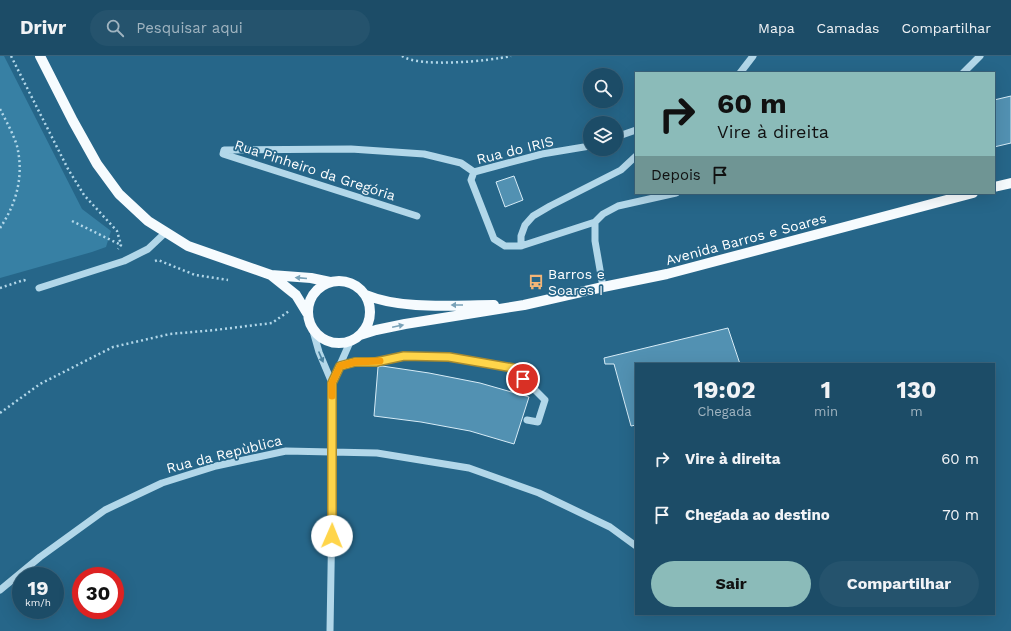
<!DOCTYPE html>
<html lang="pt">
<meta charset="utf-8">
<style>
body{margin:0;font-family:"Work Sans",sans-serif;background:#25536d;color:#f1f3f6;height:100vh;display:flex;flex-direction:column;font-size:15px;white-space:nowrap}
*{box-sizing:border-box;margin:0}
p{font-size:13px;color:#a0b4c0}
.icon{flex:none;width:22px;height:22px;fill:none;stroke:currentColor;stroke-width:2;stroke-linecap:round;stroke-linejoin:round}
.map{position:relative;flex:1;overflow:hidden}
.drawer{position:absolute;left:635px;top:307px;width:360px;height:252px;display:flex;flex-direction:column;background:#1c4c67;border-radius:0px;box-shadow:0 4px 16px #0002,0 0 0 1px #3a637b}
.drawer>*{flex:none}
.hud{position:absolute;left:635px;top:16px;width:360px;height:122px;border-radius:0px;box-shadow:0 4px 16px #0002,0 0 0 1px #3a637b;background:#8bbbb9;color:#111;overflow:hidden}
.controls{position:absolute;left:583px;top:12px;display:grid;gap:8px}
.controls a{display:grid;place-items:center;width:40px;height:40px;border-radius:50%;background:#1c4c67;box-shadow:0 4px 16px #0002,0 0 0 1px #3a637b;font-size:20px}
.speed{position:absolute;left:12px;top:511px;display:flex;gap:8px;font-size:20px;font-weight:700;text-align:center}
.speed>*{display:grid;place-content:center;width:52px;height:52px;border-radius:50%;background:#1c4c67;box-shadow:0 4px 16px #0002,0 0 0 1px #3a637b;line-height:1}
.speed small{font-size:10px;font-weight:400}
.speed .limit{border:6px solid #d22;background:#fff;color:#111}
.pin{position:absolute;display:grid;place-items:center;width:34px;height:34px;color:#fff;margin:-17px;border:2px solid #fff;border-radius:50%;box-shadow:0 1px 4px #0007}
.me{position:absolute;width:44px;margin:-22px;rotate:1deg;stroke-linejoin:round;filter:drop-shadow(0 0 3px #0008)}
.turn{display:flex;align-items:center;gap:14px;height:84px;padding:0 16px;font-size:18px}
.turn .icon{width:52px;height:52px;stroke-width:2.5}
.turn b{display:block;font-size:28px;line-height:34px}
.then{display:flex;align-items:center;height:38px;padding:0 16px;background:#0003;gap:8px;font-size:15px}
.eta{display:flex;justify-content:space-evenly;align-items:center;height:68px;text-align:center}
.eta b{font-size:24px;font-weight:700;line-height:28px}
.button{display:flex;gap:8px;margin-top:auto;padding:8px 16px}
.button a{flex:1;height:46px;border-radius:24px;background:#8bbbb9;color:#111;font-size:16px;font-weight:700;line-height:46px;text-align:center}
.button a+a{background:#25536d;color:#f1f3f6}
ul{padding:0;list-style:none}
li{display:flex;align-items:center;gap:12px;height:56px;padding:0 16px}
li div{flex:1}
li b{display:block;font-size:15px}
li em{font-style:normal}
header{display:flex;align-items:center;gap:24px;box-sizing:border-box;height:56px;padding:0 20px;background:#1c4c67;border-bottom:1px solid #3a637b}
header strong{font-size:19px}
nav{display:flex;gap:22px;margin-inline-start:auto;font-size:14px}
.search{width:280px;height:36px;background:#25536d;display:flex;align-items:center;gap:10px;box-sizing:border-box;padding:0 14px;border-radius:22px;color:#a0b4c0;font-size:15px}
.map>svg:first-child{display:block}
.green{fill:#3780a4}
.building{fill:#5291b2;stroke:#d7ecf7}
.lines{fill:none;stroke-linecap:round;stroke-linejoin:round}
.path{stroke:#b2d7e9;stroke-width:2.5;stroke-dasharray:2 3;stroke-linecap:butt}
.minor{stroke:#b2d7e9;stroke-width:7}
.major{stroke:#f6fbfe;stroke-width:10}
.oneway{fill:#79a2b8}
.oneway2{fill:#4982a1}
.route-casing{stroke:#a68a30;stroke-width:10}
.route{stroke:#ffd54a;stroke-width:7}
.slow{stroke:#f59e0b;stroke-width:7}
.labels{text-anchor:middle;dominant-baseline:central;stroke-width:3.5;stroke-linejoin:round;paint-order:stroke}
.street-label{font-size:14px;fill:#fff;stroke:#266689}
.poi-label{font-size:14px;fill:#fff;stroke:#266689;text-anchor:start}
</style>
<header>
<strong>Drivr</strong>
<div class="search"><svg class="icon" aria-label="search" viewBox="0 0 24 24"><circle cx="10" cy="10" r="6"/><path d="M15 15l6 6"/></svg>Pesquisar aqui</div>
<nav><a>Mapa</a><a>Camadas</a><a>Compartilhar</a></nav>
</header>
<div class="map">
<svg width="1011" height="575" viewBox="0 0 1011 575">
<rect width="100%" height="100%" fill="#266689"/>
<path class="green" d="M0,0H4L82,153L111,175L106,191L92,196L0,222Z"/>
<path class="building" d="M1011,40V87L994,91V44Z
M514,120L523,144L505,151L496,126Z
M728,272L740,308H636V369L631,370L614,308H605L604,302Z
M382,310L429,317L480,327L529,341L514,388L470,375L421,366L374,360L378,311Z"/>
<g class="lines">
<path class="path" d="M11,0L68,113L84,139L117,175L121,189L118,193
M402,0C420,12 489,5 511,0
M0,53C6,65 13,77 17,90C24,119 17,147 0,172
M72,165L121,189
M155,205L158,204L195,219L228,224
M0,232L24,224L28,226
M0,357L40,328L113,291L170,278L215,274L272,267L289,255"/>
<path class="minor" d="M740,17L753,0
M963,17L980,0
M616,81L636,74
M590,90L542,98L474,116L471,124L494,183L505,190H521L595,166
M417,160L223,98L224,94L351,93L424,98L461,107L474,116
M521,190V180L525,169L533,160L550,150L621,114L636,100
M603,231L595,185V166L603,158L618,150L676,137
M39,232L124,205L148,193L166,176
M313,275L319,296L332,327L333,396L330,575
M340,310L355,306H376L404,300L449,301L513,312L545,344L538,366L527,364
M332,327L350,286
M0,534L40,501L105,454L162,427L216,410L286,395L377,397L469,412L539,437L610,471L636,490"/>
<path class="major" d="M40,0L73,65L97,108L119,138L148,165L188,190L271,219L311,222L330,226
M994,131L1011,127
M271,219L296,239L307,257
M308 256a31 31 0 1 1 62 0a31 31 0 1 1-62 0Z
M366,239C402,254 455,249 494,249
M360,279L376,274L405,268L524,249L603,231L667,218L973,137"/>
</g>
<defs><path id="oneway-solid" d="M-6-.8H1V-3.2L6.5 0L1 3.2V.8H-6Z"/></defs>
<g class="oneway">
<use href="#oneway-solid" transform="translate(301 222) rotate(-175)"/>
<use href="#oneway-solid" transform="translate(457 249) rotate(-180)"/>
<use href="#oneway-solid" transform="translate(398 270) rotate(-12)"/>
</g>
<use class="oneway2" href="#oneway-solid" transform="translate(321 301) rotate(67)"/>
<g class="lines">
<defs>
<path id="route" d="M332,480V327L340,310L355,306H376L404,300L449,301L513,312L523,323"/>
</defs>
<use href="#route" class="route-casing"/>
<use href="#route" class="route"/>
<path class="slow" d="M332,340V327L340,310L355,306L380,305"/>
</g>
<defs>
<symbol id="bus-bare" viewBox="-9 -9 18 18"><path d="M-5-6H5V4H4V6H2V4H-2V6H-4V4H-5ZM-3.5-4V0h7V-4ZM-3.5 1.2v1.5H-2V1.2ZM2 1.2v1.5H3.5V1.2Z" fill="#f3b577" stroke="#266689" stroke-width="2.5" paint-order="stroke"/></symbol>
</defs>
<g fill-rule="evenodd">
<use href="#bus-bare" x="525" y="215" width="22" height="22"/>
</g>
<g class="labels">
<g class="street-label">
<text transform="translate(515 94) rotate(-14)">Rua do IRIS</text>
<text transform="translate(315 114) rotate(18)">Rua Pinheiro da Gregória</text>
<text transform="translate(746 183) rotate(-15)">Avenida Barros e Soares</text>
<text transform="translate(224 398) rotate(-14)">Rua da Repùblica</text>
</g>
<g class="poi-label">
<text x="548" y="218">Barros e<tspan x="548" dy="16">Soares I</tspan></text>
</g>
</g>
</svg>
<div class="controls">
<a><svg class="icon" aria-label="search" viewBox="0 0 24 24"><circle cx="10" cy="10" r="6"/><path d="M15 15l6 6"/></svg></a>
<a><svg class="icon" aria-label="layers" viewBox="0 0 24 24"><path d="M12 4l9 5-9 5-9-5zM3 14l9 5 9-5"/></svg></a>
</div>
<div class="speed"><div>19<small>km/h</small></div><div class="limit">30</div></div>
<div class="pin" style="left:523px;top:323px;background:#d93025"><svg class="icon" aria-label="arrive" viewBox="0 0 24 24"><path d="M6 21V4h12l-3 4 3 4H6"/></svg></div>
<svg class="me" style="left:332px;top:480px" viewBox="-20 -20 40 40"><circle r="19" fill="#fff"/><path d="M0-13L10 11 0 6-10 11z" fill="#ffd54a"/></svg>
<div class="hud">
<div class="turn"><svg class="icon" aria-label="right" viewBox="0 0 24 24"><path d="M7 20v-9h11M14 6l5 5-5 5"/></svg><div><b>60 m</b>Vire à direita</div></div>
<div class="then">Depois<svg class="icon" aria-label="arrive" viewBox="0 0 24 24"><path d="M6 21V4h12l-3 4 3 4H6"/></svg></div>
</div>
<section class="drawer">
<div class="eta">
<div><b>19:02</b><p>Chegada</p></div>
<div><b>1</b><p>min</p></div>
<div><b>130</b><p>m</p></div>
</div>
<ul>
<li><svg class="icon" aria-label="right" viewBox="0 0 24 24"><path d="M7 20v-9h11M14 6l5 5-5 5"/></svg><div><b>Vire à direita</b></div><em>60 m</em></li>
<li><svg class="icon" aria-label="arrive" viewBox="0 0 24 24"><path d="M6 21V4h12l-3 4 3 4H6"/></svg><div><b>Chegada ao destino</b></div><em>70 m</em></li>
</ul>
<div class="button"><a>Sair</a><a>Compartilhar</a></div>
</section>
</div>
